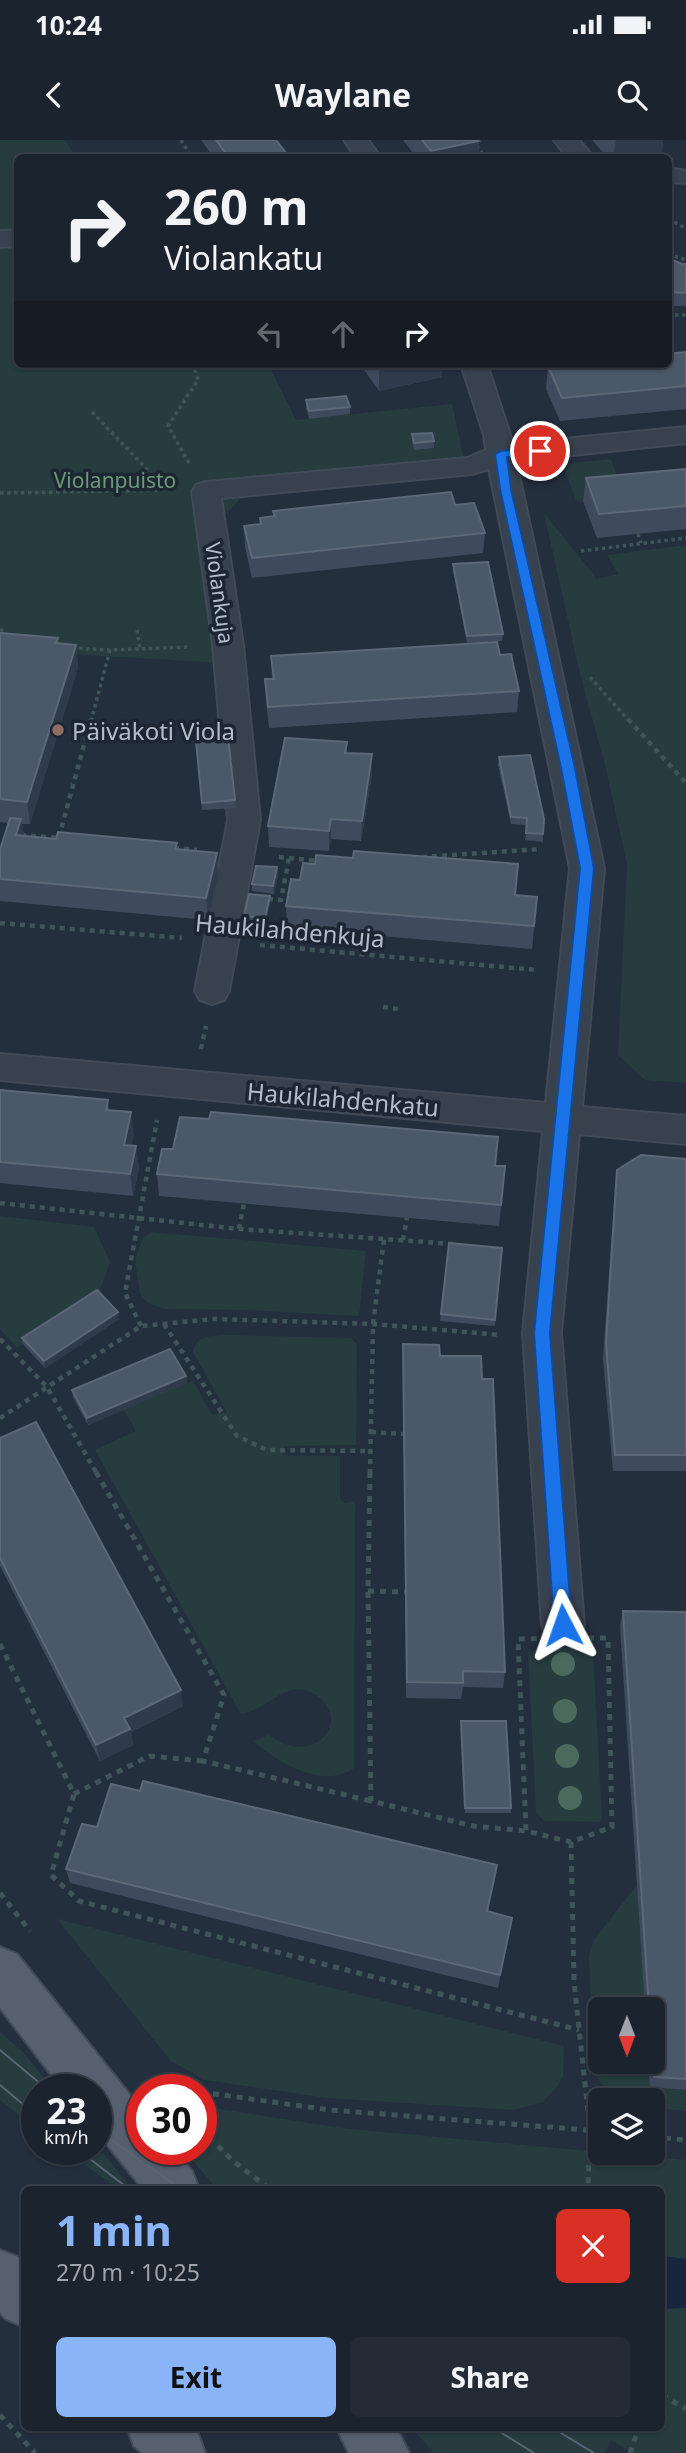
<!DOCTYPE html>
<meta charset="utf-8">
<style>
body{margin:0;font-family:"Noto Sans",sans-serif;background:#242b36;color:#f1f3f6;height:100vh;display:flex;flex-direction:column;font-size:26px;white-space:nowrap}
*{box-sizing:border-box;margin:0}
p{font-size:23px;color:#a0a4aa}
.icon{flex:none;width:38px;height:38px;fill:none;stroke:currentColor;stroke-width:2;stroke-linecap:round;stroke-linejoin:round}
.map{position:relative;flex:1;overflow:hidden}
.sheet{position:absolute;left:21px;top:2046px;width:644px;height:245px;display:flex;flex-direction:column;background:#1b232e;border-radius:10px;box-shadow:0 2px 5px #0004,0 0 0 2px #39404a}
.sheet>*{flex:none}
.hud{position:absolute;left:14px;top:14px;width:658px;height:214px;border-radius:10px;box-shadow:0 2px 5px #0004,0 0 0 2px #39404a;background:#1b232e;color:#f1f3f6;overflow:hidden}
.needle{width:46px;rotate:180deg}
.tools{position:absolute;left:588px;top:1857px;display:grid;gap:14px}
.tools a{display:grid;place-items:center;width:77px;height:77px;border-radius:10px;background:#1b232e;box-shadow:0 2px 5px #0004,0 0 0 2px #39404a;font-size:35px}
.speed{position:absolute;left:21px;top:1934px;display:flex;gap:14px;font-size:35px;font-weight:700;text-align:center}
.speed>*{display:grid;place-content:center;width:91px;height:91px;border-radius:50%;background:#1b232e;box-shadow:0 2px 5px #0004,0 0 0 2px #39404a;line-height:1}
.speed small{font-size:18px;font-weight:400}
.speed .limit{border:10px solid #d22;background:#fff;color:#111}
.pin{position:absolute;display:grid;place-items:center;width:60px;height:60px;color:#fff;margin:-30px;border:4px solid #fff;border-radius:50%;box-shadow:0 2px 7px #0007}
.me{position:absolute;width:77px;margin:-38px;rotate:356deg;stroke-linejoin:round;filter:drop-shadow(0 0 5px #0008)}
.turn{display:flex;align-items:center;gap:24px;height:147px;padding:0 35px;font-size:32px}
.turn .icon{width:91px;height:91px;stroke-width:2.5}
.turn b{display:block;font-size:49px;line-height:60px}
.lanes{display:flex;align-items:center;height:66px;padding:0 35px;background:#0003;justify-content:center;gap:35px;direction:ltr}
.lanes .off{opacity:.35}
.round{display:grid;place-items:center;flex:none;width:74px;height:74px;border-radius:10px;background:#242b36}
.overview{display:flex;align-items:center;justify-content:space-between;height:119px;padding:0 35px}
h1{font-size:42px;font-weight:700;line-height:52px;color:#8ab4f8}
.primary-button{display:flex;gap:14px;margin-top:auto;padding:14px 35px}
.primary-button a{flex:1;height:80px;border-radius:10px;background:#8ab4f8;color:#111;font-size:28px;font-weight:700;line-height:80px;text-align:center}
.primary-button a+a{background:#242b36;color:#f1f3f6}
.status{display:flex;justify-content:space-between;align-items:center;height:49px;padding:0 35px;background:#1b232e;direction:ltr}
.status svg{height:19px;fill:currentColor}
header{display:flex;justify-content:space-between;align-items:center;height:91px;padding:0 35px;background:#1b232e;font-size:32px;font-weight:700}
.map>svg:first-child{display:block}
.green{fill:#263c3f}
.water{fill:#17263c}
.lines{fill:none;stroke-linecap:round;stroke-linejoin:round}
.minor-casing{stroke:#414a57;stroke-width:4}
.major-casing{stroke:#414a57;stroke-width:4}
.path-far2{stroke:#3f5557;stroke-width:3.5;stroke-dasharray:3.5 3.5;stroke-linecap:butt}
.path-far1{stroke:#3f5557;stroke-width:4.5;stroke-dasharray:5 5;stroke-linecap:butt}
.path{stroke:#3f5557;stroke-width:5;stroke-dasharray:6 6;stroke-linecap:butt}
.minor{fill:#38414e;fill-rule:evenodd}
.major{fill:#56606e;fill-rule:evenodd}
.tram{stroke:#5a6575;stroke-width:2}
.tree{fill:#4b6a5d}
.wall{fill:#3f4b5c}
.shaded-wall{fill:#2f3b4b}
.building{fill:#4b5868;stroke:#5c6777;stroke-width:2}
.route{fill:#1a73e8;stroke:#114b97;stroke-width:2}
.education-dot{fill:#8d6e63;stroke:#1d2633;stroke-width:2.5}
.labels{text-anchor:middle;dominant-baseline:central;stroke-width:7;stroke-linejoin:round;paint-order:stroke}
.far-park-label{font-size:21px;fill:#6b9a76;stroke:#1d2633}
.far-street-label{font-size:21px;fill:#b4bcc9;stroke:#1d2633}
.poi-label{font-size:24px;fill:#b4bcc9;stroke:#1d2633;text-anchor:start}
.street-label{font-size:24px;fill:#b4bcc9;stroke:#1d2633}
</style>
<div class="status"><b>10:24</b><svg viewBox="0 0 49 12"><path d="M0 12V9h3v3zM5 12V6h3v6zM10 12V3h3v9zM15 12V0h3v12zM26 1h20v11H26zM47 4h2v5h-2z"/></svg></div>
<header><svg class="icon" aria-label="back" viewBox="0 0 24 24"><path d="M15 5l-7 7 7 7"/></svg>Waylane<svg class="icon" aria-label="search" viewBox="0 0 24 24"><circle cx="10" cy="10" r="6"/><path d="M15 15l6 6"/></svg></header>
<div class="map">
<svg width="686" height="2313" viewBox="0 0 686 2313">
<rect width="100%" height="100%" fill="#242f3e"/>
<path class="green" d="M0,0H65L76,17L18,18L17,94L0,96Z
M17,107L18,224H268L296,280L452,264L467,334L242,357L224,376L240,524L0,510V109Z
M611,319L625,357L577,362L562,324Z
M544,373L597,439L618,434L607,415L686,405V943L645,940L618,915L627,724L605,625L580,534Z
M0,1076L94,1087L110,1122L98,1156L17,1208L0,1189Z
M151,1092L366,1111L359,1176L246,1170L165,1169L148,1163L140,1154L135,1121L142,1099Z
M224,1195L351,1198L357,1204L356,1305L284,1306L283,1315L340,1316V1359L345,1363L355,1361L354,1628C324,1650 277,1623 254,1601L269,1595C315,1629 353,1580 316,1555C287,1536 267,1571 241,1574L95,1310L136,1291L124,1270L187,1243L193,1241L212,1275L227,1272L193,1212C197,1194 208,1197 224,1195Z
M540,1507H583L590,1509L593,1515L602,1678L600,1682L544,1681L536,1672L528,1513Z
M637,1745L645,1869H600V1922H648L650,1947L686,1950V1971L653,1968V1960H615L593,1933L589,1816L593,1801Z
M57,1779L564,1906L563,1936L559,1944L543,1962L513,1970L328,1958L205,1940L171,1921Z
M0,1892L23,1912L53,1949L37,1950V1990L0,1960Z
M201,1966L341,1988L686,2020V2313H633L611,2300L605,2313H434L411,2287H662V2049H217L183,2009H201Z
M96,2004L132,2049H118L63,2009H96Z"/>
<path class="water" d="M662,2116L686,2119V2168L662,2169Z"/>
<g class="lines">
<defs>
<path id="minor" d="M344,0H368L381,18H356Z
M554,0H579L594,18H568Z
M668,28L686,31V43L668,42Z
M18,90V106L0,107V91Z
M461,224H487L513,304L686,287V303L516,321L604,728L582,967L686,976V1004L579,994L561,1193L584,1485L578,1498L563,1504L548,1498L542,1485L523,1193L543,991L0,940V914L546,963L570,728L489,329L472,334L221,358L243,505L260,680L229,851L224,860L212,864L200,860L195,851L228,680L213,505L192,351L196,345L206,342L467,318L486,310L484,295Z"/>
<path id="major" d="M0,1807L17,1814L142,1970V2009H173L192,2031L199,2049H143L96,1991V1950H63L0,1868Z
M0,2110L18,2117L24,2124V2187L6,2179L0,2173Z
M127,2287H191L198,2294L205,2313H142L134,2306Z
M336,2287H396L409,2313H349Z"/>
</defs>
<use href="#minor" class="minor-casing"/>
<use href="#major" class="major-casing"/>
<path class="path-far2" d="M181,0L192,18
M472,0L486,18
M668,79L686,88
M668,114L686,120
M668,175H686
M92,272L167,350
M189,323L168,286L198,240L193,224
M0,353L170,350
M638,394L641,403
M581,411L686,398
M0,489L10,497
M137,490L140,509
M72,508L110,510L189,507
M590,537L629,581
M91,581L110,510"/>
<path class="path-far1" d="M628,579L686,643
M21,695L61,698
M59,697L91,579
M174,708L197,710
M279,717L319,721
M422,717L542,709
M268,759L281,760L289,718
M0,783L182,798
M260,805L537,830
M383,867L399,869
M201,909L206,886
M0,1063L239,1089L384,1099
M239,1089L244,1063
M403,1100L407,1078
M164,1184L237,1296L267,1310L371,1311
M141,1186L125,1153L157,980
M0,1199L47,1247L97,1334
M0,1278L141,1186L214,1179L373,1184L500,1195
M371,1292L403,1294
M370,1334L373,1184L384,1099L453,1104"/>
<path class="path" d="M96,1332L224,1555L203,1621L371,1661
M370,1332L368,1451L371,1661L473,1686L526,1691
M368,1451L405,1452
M564,1498H608L612,1687L571,1702L526,1691L518,1499Z
M0,1504L74,1654L51,1735L79,1761L579,1890
M74,1654L149,1616L203,1621
M571,1702L574,1842L590,1990L588,2049
M0,1753L30,1791
M156,1947L186,1950
M201,1952L330,1970L600,1991
M201,1989L233,2021L270,2049
M653,1997L686,2000
M662,2255L686,2269
M0,2275L35,2313
M630,2313L639,2287"/>
<use href="#minor" class="minor"/>
<use href="#major" class="major"/>
<path class="tram" d="M0,1910L48,1950
M0,1945L37,1976
M96,1989L181,2049
M77,2009L129,2049
M492,2287L534,2313
M551,2287L594,2313"/>
</g>
<g class="tree">
<circle cx="563" cy="1524" r="12"/>
<circle cx="565" cy="1571" r="12"/>
<circle cx="567" cy="1616" r="12"/>
<circle cx="570" cy="1658" r="12"/>
</g>
<path class="wall" d="M201,0H276L290,18H214Z
M403,0H478L479,1V18H417Z
M592,0H663L662,12L637,18H608Z
M668,118L682,124H686V166H668Z
M686,212V269L560,281L546,249L548,226Z
M360,224H442V237L379,251Z
M306,260L350,267V274L309,279L306,268Z
M412,294L434,301V308L414,310L412,301Z
M686,329V389L597,398L583,361L586,338Z
M455,365L485,393L483,413L252,438L245,407L244,386L260,384V378L273,376V371Z
M453,424L503,494L502,501L467,503L453,431Z
M0,493L58,498V503L76,505L78,528L30,684H22L24,696L56,699L177,703V709L217,713L218,736L208,780L0,761V710L9,683L0,682Z
M500,515L519,551L517,572L269,588L266,560L265,539H272L271,516Z
M195,591L235,660L236,668L202,670Z
M347,602V613L372,614V635L361,701L331,699L329,711L269,707L268,686Z
M499,617L543,694V702L525,700L527,685L511,684L498,625Z
M277,727L278,735L274,754L252,751V744Z
M516,755L537,757L532,809L287,788L286,766Z
M270,756V764L265,786L244,784V776Z
M0,950L108,960L109,970L134,994L131,1006H136L139,1028L133,1056L0,1043Z
M173,1009L505,1026L499,1086L159,1056L157,1034Z
M686,1019V1331H613L603,1219L615,1047L617,1030Z
M449,1103L502,1108L495,1186L440,1181Z
M119,1179L45,1228L23,1204L22,1198Z
M403,1204L440,1216L482,1239L505,1532L503,1548L463,1547L461,1559L406,1558Z
M186,1236L187,1243L88,1285L73,1257L72,1250Z
M0,1298L183,1566L131,1592L133,1605L100,1621L0,1426Z
M623,1471L686,1472V1950L650,1947L648,1922H653V1869H645L620,1486Z
M461,1581L511,1668V1673H465Z
M97,1687L495,1740L488,1771L512,1778L498,1848L70,1743L66,1729Z"/>
<path class="shaded-wall" d="M616,0H663L662,12L637,18H613Z
M479,1V18H431V11Z
M394,224H442V237L379,251V227Z
M76,505L78,528L30,684L27,662Z
M372,614V635L361,701L362,681Z
M21,679L25,702L16,695Z
M331,679V699L329,711V691Z
M217,713L218,736L208,780L206,758Z
M277,727L278,735L274,754L273,746Z
M270,756V764L265,786V778Z
M131,972L134,994L126,1027L124,1005Z
M136,1006L139,1028L133,1056L130,1034Z
M118,1172L119,1179L45,1228L44,1221Z
M186,1236L187,1243L88,1285L87,1278Z
M181,1550L183,1566L131,1592L133,1605L100,1621L96,1605L124,1578Z
M497,1725L495,1740L485,1785L487,1771Z"/>
<path class="building" d="M216,0H276L290,18H229Z
M422,0H478L479,1L431,11Z
M668,118L682,124H686V153L668,152Z
M686,212V246L562,258L548,226L564,224H668V214Z
M377,224H394L379,227Z
M346,256L350,267L309,271L306,260Z
M432,293L434,301L414,303L412,294Z
M686,329V366L599,374L586,338Z
M451,352L455,365L474,363L485,393L252,418L244,386L261,384L260,378L275,376L273,371Z
M488,422L503,494L467,496L453,424Z
M0,493L58,498L56,503L76,505L27,662L0,659Z
M497,502L500,515L511,514L519,551L268,567L265,539H274L271,516Z
M227,588L235,660L202,663L195,591Z
M285,598L347,602L345,613L372,614L362,681L331,679L329,691L268,686Z
M530,615L544,679L543,694L526,693L527,678L511,677L499,617Z
M10,678L21,679L16,695L56,699L58,692L177,703L175,709L217,713L206,758L0,739V710Z
M354,711L518,724L515,755L537,757L534,786L286,766L291,739L300,740L303,723L315,724L316,715L353,718Z
M256,726L277,727L273,746L252,744Z
M249,754L270,756L265,778L244,776Z
M0,950L108,960L106,970L131,972L124,1005L136,1006L130,1034L0,1022Z
M211,972L498,997L495,1026H505L501,1065L157,1034L162,1009H173L180,977L209,979Z
M641,1015L686,1019V1315H615L606,1203L617,1030Z
M449,1103L502,1108L495,1180L441,1174Z
M97,1150L118,1172L44,1221L22,1198Z
M403,1204L439,1205L440,1216H481L482,1239H493L505,1532L463,1531V1543L407,1542Z
M170,1209L186,1236L87,1278L72,1250Z
M36,1282L181,1550L124,1578L130,1589L96,1605L0,1418V1298Z
M623,1471L686,1472V1939L654,1937L653,1869H649Z
M461,1581H506L511,1668H465Z
M143,1641L497,1725L487,1771L512,1778L500,1835L66,1729L82,1684L97,1687L111,1644L140,1651Z"/>
<path class="route" d="M540,307L546,311L544,313L507,317L511,349L575,628L594,728L550,1193L572,1485L569,1490L563,1493L557,1490L554,1485L534,1193L580,728L561,628L500,349L495,314L501,311Z"/>
<circle class="education-dot" cx="58" cy="590" r="7"/>
<g class="labels">
<g class="far-park-label">
<text x="115" y="340">Violanpuisto</text>
</g>
<g class="far-street-label">
<text transform="translate(220 453) rotate(82)">Violankuja</text>
</g>
<g class="poi-label">
<text x="72" y="590">Päiväkoti Viola</text>
</g>
<g class="street-label">
<text transform="translate(290 790) rotate(5)">Haukilahdenkuja</text>
<text transform="translate(343 959) rotate(5)">Haukilahdenkatu</text>
</g>
</g>
</svg>
<div class="tools">
<a><svg class="needle" viewBox="-14 -14 28 28"><path d="M0-13l5 13h-10z" fill="#e53935"/><path d="M0 13l5-13h-10z" fill="#a0a4aa"/></svg></a>
<a><svg class="icon" aria-label="layers" viewBox="0 0 24 24"><path d="M12 4l9 5-9 5-9-5zM3 14l9 5 9-5"/></svg></a>
</div>
<div class="speed"><div>23<small>km/h</small></div><div class="limit">30</div></div>
<div class="pin" style="left:540px;top:311px;background:#d93025"><svg class="icon" aria-label="arrive" viewBox="0 0 24 24"><path d="M6 21V4h12l-3 4 3 4H6"/></svg></div>
<svg class="me" style="left:563px;top:1485px" viewBox="-20 -20 40 40"><path d="M0-17L14 15 0 8-14 15z" fill="#1a73e8" stroke="#fff" stroke-width="4"/></svg>
<div class="hud">
<div class="turn"><svg class="icon" aria-label="right" viewBox="0 0 24 24"><path d="M7 20v-9h11M14 6l5 5-5 5"/></svg><div><b>260 m</b>Violankatu</div></div>
<div class="lanes"><svg class="icon off" aria-label="left" viewBox="0 0 24 24"><path d="M17 20v-9H6M10 6l-5 5 5 5"/></svg><svg class="icon off" aria-label="ahead" viewBox="0 0 24 24"><path d="M12 20V5M6 11l6-6 6 6"/></svg><svg class="icon" aria-label="right" viewBox="0 0 24 24"><path d="M7 20v-9h11M14 6l5 5-5 5"/></svg></div>
</div>
<section class="sheet">
<div class="overview"><div><h1>1 min</h1><p>270 m · 10:25</p></div><a class="round" style="background:#d93025;color:#fff"><svg class="icon" aria-label="close" viewBox="0 0 24 24"><path d="M6 6l12 12M18 6L6 18"/></svg></a></div>
<div class="primary-button"><a>Exit</a><a>Share</a></div>
</section>
</div>
